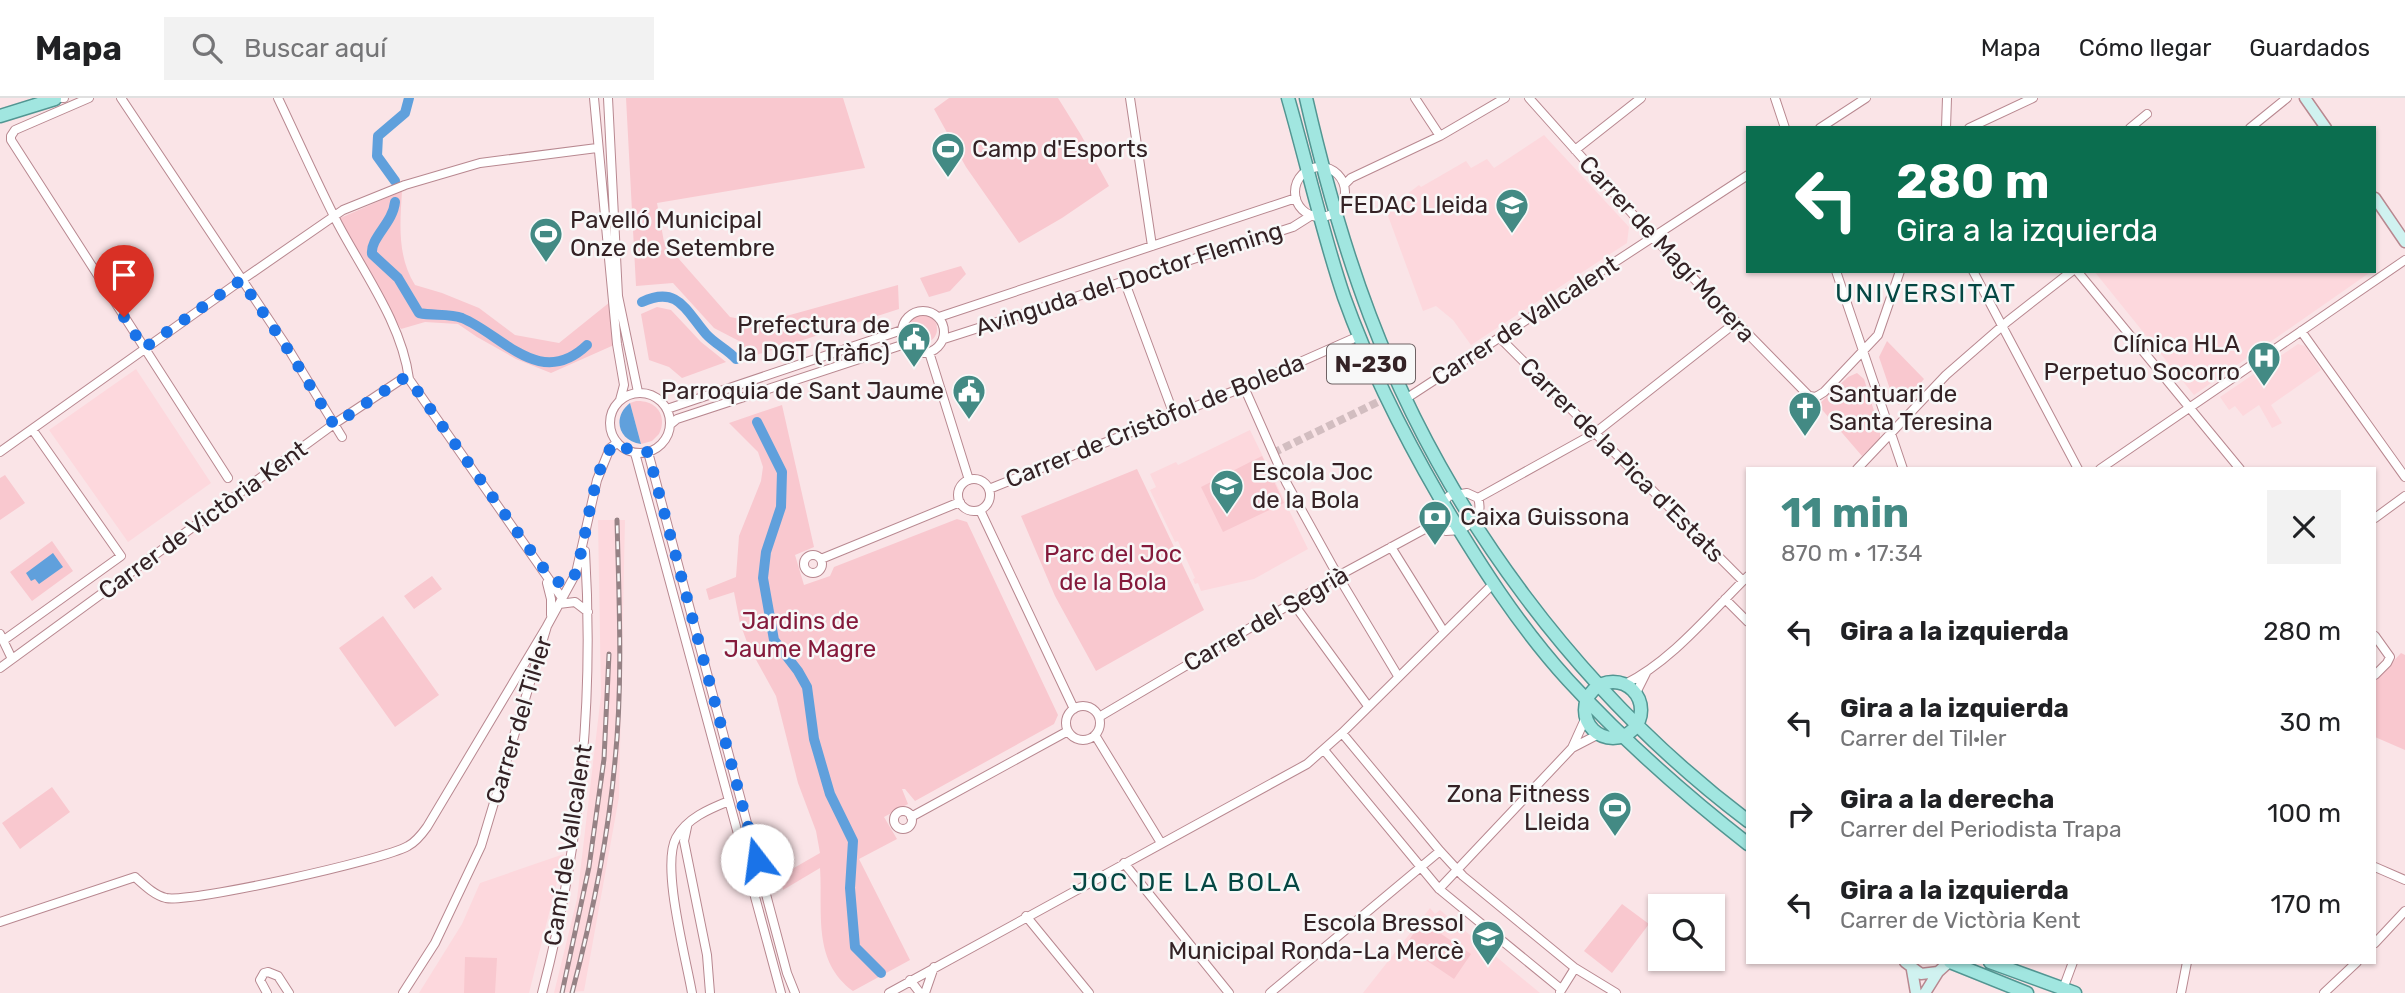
<!DOCTYPE html>
<html lang="es">
<meta charset="utf-8">
<style>
body{margin:0;font-family:Rubik,sans-serif;background:#f2f2f2;color:#202124;height:100vh;display:flex;flex-direction:column;font-size:26px;white-space:nowrap}
*{box-sizing:border-box;margin:0}
p{font-size:23px;color:#757577}
.icon{flex:none;width:38px;height:38px;fill:none;stroke:currentColor;stroke-width:2;stroke-linecap:round;stroke-linejoin:round}
.map{position:relative;flex:1;overflow:hidden}
.panel{position:absolute;left:1746px;top:369px;width:630px;height:497px;display:flex;flex-direction:column;background:#fff;border-radius:0px;box-shadow:0 2px 5px #0004}
.panel>*{flex:none}
.guide{position:absolute;left:1746px;top:28px;width:630px;height:147px;border-radius:0px;box-shadow:0 2px 5px #0004;background:#0b6e4f;color:#fff;overflow:hidden}
.tools{position:absolute;left:1648px;top:796px;display:grid;gap:14px}
.tools a{display:grid;place-items:center;width:77px;height:77px;border-radius:0px;background:#fff;box-shadow:0 2px 5px #0004;font-size:35px}
.pin{position:absolute;display:grid;place-items:center;width:60px;height:60px;color:#fff;margin:-72px -30px;border-radius:50% 50% 50% 0;rotate:-45deg;box-shadow:0 0 7px #0007}
.pin .icon{rotate:45deg}
.me{position:absolute;width:77px;margin:-38px;rotate:345deg;stroke-linejoin:round;filter:drop-shadow(0 0 5px #0008)}
.turn{display:flex;align-items:center;gap:24px;height:147px;padding:0 35px;font-size:32px}
.turn .icon{width:91px;height:91px;stroke-width:2.5}
.turn b{display:block;font-size:49px;line-height:60px}
.round{display:grid;place-items:center;flex:none;width:74px;height:74px;border-radius:0px;background:#f2f2f2}
.head{display:flex;align-items:center;justify-content:space-between;height:119px;padding:0 35px}
h1{font-size:42px;font-weight:700;line-height:52px;color:#438a84}
ul{padding:0;list-style:none}
li{display:flex;align-items:center;gap:21px;height:91px;padding:0 35px}
li div{flex:1}
li b{display:block;font-size:26px}
li em{font-style:normal}
header{display:flex;align-items:center;gap:42px;box-sizing:border-box;height:98px;padding:0 35px;background:#fff;border-bottom:2px solid #e0e0e0}
header strong{font-size:33px}
nav{display:flex;gap:38px;margin-inline-start:auto;font-size:24px}
.search{width:490px;height:63px;background:#f2f2f2;display:flex;align-items:center;gap:18px;box-sizing:border-box;padding:0 24px;border-radius:0px;color:#757577;font-size:26px}
.map>svg:first-child{display:block}
.built{fill:#fdd8dd}
.green{fill:#f9c8cf}
.water{fill:#60a0dc}
.lines{fill:none;stroke-linecap:round;stroke-linejoin:round}
.canal{stroke:#60a0dc;stroke-width:10}
.street-tunnel{stroke:#d2bdc0;stroke-width:8;stroke-dasharray:8 4;stroke-linecap:butt}
.street-casing{stroke:#b88890;stroke-width:10}
.secondary-casing{stroke:#b88890;stroke-width:13}
.primary-casing{stroke:#529692;stroke-width:15}
.street{stroke:#fff;stroke-width:8}
.secondary{stroke:#d0f2f0;stroke-width:10}
.primary{stroke:#a1e6e0;stroke-width:12}
.rail-casing{stroke:#968285;stroke-width:5}
.rail{stroke:#f8f8f8;stroke-width:2.5;stroke-dasharray:8;stroke-linecap:butt}
.route{stroke:#1a73e8;stroke-width:12;stroke-dasharray:0 21.6}
.labels{text-anchor:middle;dominant-baseline:central;stroke-width:5;stroke-linejoin:round;paint-order:stroke}
.shield{fill:#f8f8f8;stroke:#6f6264;stroke-width:2}
.shield-label{font-size:23px;font-weight:bold;fill:#342225}
.poi-label{font-size:24px;fill:#342225;stroke:#f8f8f8;text-anchor:end}
.street-label{font-size:24px;fill:#342225;stroke:#f8f8f8}
.park-label{font-size:24px;fill:#841a3b;stroke:#f8f8f8}
.neighbourhood-label{font-size:26px;letter-spacing:2px;fill:#054743;stroke:#f8f8f8}
</style>
<header>
<strong>Mapa</strong>
<div class="search"><svg class="icon" aria-label="search" viewBox="0 0 24 24"><circle cx="10" cy="10" r="6"/><path d="M15 15l6 6"/></svg>Buscar aquí</div>
<nav><a>Mapa</a><a>Cómo llegar</a><a>Guardados</a></nav>
</header>
<div class="map">
<svg width="2405" height="895" viewBox="0 0 2405 895">
<rect width="100%" height="100%" fill="#fae4e7"/>
<path class="built" d="M1544,37L1629,129L1627,145L1471,247L1453,222L1436,208L1423,213L1387,115L1385,113L1419,87L1421,89L1466,63L1471,70L1487,61L1494,70Z
M2094,173H2372L2194,297Z
M2298,246L2305,248L2321,272L2271,307L2282,325L2272,330L2259,307L2243,318L2235,308L2229,312L2220,299Z
M136,271L211,385L128,444L49,332Z
M1250,332L1308,451L1254,481L1201,493L1198,485L1195,486L1193,481L1195,480L1178,443L1175,444L1150,392L1156,389L1150,376L1176,364L1178,367Z
M598,422H625L619,699L584,893L554,895L577,801L601,597Z
M564,756L529,895H419L462,826L480,785Z
M1430,810L1435,816L1440,812L1540,895H1363Z"/>
<path class="green" d="M626,0H843L865,70L657,105L664,144L730,219L761,225L898,187L899,211L750,259L739,243L714,230L673,185L636,188Z
M949,0H1058L1081,37L1109,88L1062,120L1019,145L966,69L934,11Z
M402,93C400,126 397,158 415,187L442,195L479,210L515,237L559,245L610,204L614,247L551,275L516,261L477,239L458,226L425,224L401,231L354,157L338,121Z
M961,168L966,176L950,193L929,199L920,180Z
M657,209L671,212L701,244L726,264L682,280L669,269L649,262L641,216Z
M909 231a14 14 0 1 1 28 0a14 14 0 1 1-28 0Z
M1887,243L1924,281L1907,301L1899,307L1894,303L1879,259Z
M1857,275L1864,281L1880,332V340L1862,358L1818,307L1848,279Z
M636,303C656,302 668,317 659,336L652,343L641,346L630,305Z
M782,307L814,449L795,457L804,487L830,478L834,469L957,421L967,424L1058,617L1054,626L915,703L905,691H902L908,706L884,719L897,741L859,761L910,862L853,893C812,863 823,815 820,770L783,792L780,778L820,755L816,733L798,685L776,598L748,547L740,525L734,494L709,502L706,491L736,479L739,438L761,383L763,369L758,354L729,325Z
M1262,358L1284,405L1223,434L1201,389Z
M1137,371L1204,512L1096,573L1055,498L1021,418Z
M5,377L25,405L0,422V380Z
M52,443L73,473L32,503L10,474Z
M432,478L442,491L414,511L404,498Z
M383,518L439,597L395,629L339,550Z
M2401,555L2405,557V652L2375,639V583Z
M52,689L70,714L20,751L2,725Z
M1622,806L1649,826L1612,875L1584,853Z
M1422,823L1471,856L1454,881L1405,848Z
M465,859L497,860L495,895H464Z"/>
<path class="water" d="M630,305L641,346C618,343 612,319 630,305Z
M53,455L63,469L39,486L35,481L31,483L26,475Z"/>
<g class="lines">
<path class="canal" d="M395,83L377,58L378,38L405,15L409,0
M395,104C393,125 370,140 372,156L398,180L419,215C433,218 449,215 462,220C503,237 540,292 587,247
M642,204C678,187 686,213 706,236C715,246 727,251 736,261
M757,324L782,374L781,409L766,454L763,480L774,542L798,573L807,589L814,641L830,696L853,743L850,790L855,849L881,875"/>
<path class="street-tunnel" d="M1273,355L1386,300"/>
<defs>
<path id="street" d="M62,0H64
M89,0L15,32L11,38V42L228,380
M121,0L289,252L342,339
M278,0C298,42 317,85 338,126C364,175 402,226 409,281L562,500
M594,0L617,246L624,287L620,302
M608,0L618,198L638,294
M1130,0L1152,148
M1415,0L1440,38
M1529,0L1654,140L1809,298L1816,299L1824,294L1878,237L1900,173
M1775,0L1785,30
M1820,30L1866,0
M1946,30L1947,0
M1969,30L2033,0
M2130,30L2147,16
M2250,30L2287,0
M1575,52L1641,0
M1295 94a25 25 0 1 1 50 0a25 25 0 1 1-50 0Z
M1344,87L1351,80L1440,38L1505,0
M1836,173L1903,371
M1973,173L2078,371
M2077,173L2240,371
M1124,182L1174,317
M902 234a21 21 0 1 1 42 0a21 21 0 1 1-42 0Z
M939,219L1296,100
M2301,233L2405,379
M1500,240L1743,483
M944,241L1293,129L1312,117
M929,254L969,382
M1244,289L1286,384L1338,478L1398,578
M610 325a30 30 0 1 1 60 0a30 30 0 1 1-60 0Z
M1407,300L1748,77
M667,311L902,232
M671,326L677,321L905,246
M0,354L236,186L343,112L405,87L480,65L597,50
M648,354L787,875L795,895
M635,355L781,895
M1857,371L1946,277L2008,223L2072,173
M2100,371L2405,162
M958 397a16 16 0 1 1 32 0a16 16 0 1 1-32 0Z
M989,391L1244,289L1359,238
M1478,400L1595,335L1735,225
M980,412L1074,611
M2375,420L2405,398
M1434,426L1446,433C1465,433 1485,421 1478,400
M1434,426L1437,412L1449,398L1467,395L1478,400
M1391,449L1444,534
M804 466a9 9 0 1 1 18 0a9 9 0 1 1-18 0Z
M821,461L960,404
M547,485L551,501V517
M1725,501L1748,524
M1293,505L1368,608
M559,506L575,504L588,514
M0,536L12,561
M2375,538L2390,559L2387,565L2375,577
M4,542L121,458L32,331
M0,570L334,326L402,281H409
M1625,586C1672,563 1711,514 1748,478
M1636,595L1646,575
M1066 625a17 17 0 1 1 34 0a17 17 0 1 1-34 0Z
M1099,619L1338,478L1434,426
M1342,635L1440,753L1463,778L1575,870L1616,895
M1095,637L1161,745
M1572,650L1586,619
M1324,652L1439,791L1561,891
M894 722a9 9 0 1 1 18 0a9 9 0 1 1-18 0Z
M911,719L1068,633
M687,729L684,743L707,857L710,895
M1124,765L1229,895
M2375,769L2405,782
M1439,791L1572,650L1599,636
M1026,818L1089,895
M0,824L135,779C144,787 154,797 166,800C191,805 384,762 408,748C416,744 422,736 427,729L547,528
M2375,845L2405,813
M910,882L920,895
M2063,891L2073,864
M1560,894L1575,870
M267,895L260,882L264,875L268,874L278,878L289,895
M403,895L435,845L481,748L547,528L576,475L597,382L610,350L617,345
M542,895C580,751 594,601 585,453
M692,895C686,860 661,768 676,740C687,720 709,711 729,703
M889,895L1307,666L1342,635L1493,486
M925,895L934,869
M1270,895L1440,753
M2181,895L2187,864
M2324,895L2357,864"/>
<path id="secondary" d="M2305,0L2326,30
M2375,100L2405,144
M1905,864L1921,876L1938,874
M1912,872L1916,895
M1925,895L1938,874L1949,864"/>
<path id="primary" d="M1288,0C1307,66 1322,134 1344,199C1369,269 1403,336 1440,400C1478,464 1518,527 1568,582C1623,642 1684,696 1748,746
M1306,0C1323,74 1343,147 1370,218C1445,416 1580,596 1748,723
M0,18L55,1
M1585 612a28 28 0 1 1 56 0a28 28 0 1 1-56 0Z
M1950,864L2027,895
M1990,864L2075,895"/>
</defs>
<use href="#street" class="street-casing"/>
<use href="#secondary" class="secondary-casing"/>
<use href="#primary" class="primary-casing"/>
<use href="#street" class="street"/>
<use href="#secondary" class="secondary"/>
<use href="#primary" class="primary"/>
<defs>
<path id="rail" d="M562,895L589,769L604,661L609,556
M572,895C592,819 608,742 615,663C623,584 619,502 617,422"/>
</defs>
<use href="#rail" class="rail-casing"/>
<use href="#rail" class="rail"/>
</g>
<g class="lines">
<path class="route" d="M124,219L144,250L241,182L289,253L334,327L402,281H409L540,466L554,482L563,486L572,483C587,454 591,360 617,345L635,355L648,354L757,762"/>
</g>
<defs>
<symbol id="stadium-pin" viewBox="-11 -11 22 30"><path d="M0 17L-7.5 6A9.5 9.5 0 1 1 7.5 6Z" fill="#438a84" stroke="#f8f8f8"/><path d="M0-5a6.5 5 0 1 0 0 10a6.5 5 0 1 0 0-10ZM-3.5-1.8h7v3.6h-7Z" fill="#fff"/></symbol>
<symbol id="school-pin" viewBox="-11 -11 22 30"><path d="M0 17L-7.5 6A9.5 9.5 0 1 1 7.5 6Z" fill="#438a84" stroke="#f8f8f8"/><path d="M0-5L7-2L0 1L-7-2ZM-4 1L0 2.5L4 1V4Q0 6-4 4Z" fill="#fff"/></symbol>
<symbol id="civic-pin" viewBox="-11 -11 22 30"><path d="M0 17L-7.5 6A9.5 9.5 0 1 1 7.5 6Z" fill="#438a84" stroke="#f8f8f8"/><path d="M-.6-6.5H3V-4.5H.6V-3L4-1V1h2V6H-6V1h2V-1L-.6-3ZM-1.2 2.5V6h2.4V2.5Z" fill="#fff"/></symbol>
<symbol id="hospital-pin" viewBox="-11 -11 22 30"><path d="M0 17L-7.5 6A9.5 9.5 0 1 1 7.5 6Z" fill="#438a84" stroke="#f8f8f8"/><path d="M-5-5h3v3.5h4V-5h3V5h-3V1.5h-4V5h-3Z" fill="#fff"/></symbol>
<symbol id="church-pin" viewBox="-11 -11 22 30"><path d="M0 17L-7.5 6A9.5 9.5 0 1 1 7.5 6Z" fill="#438a84" stroke="#f8f8f8"/><path d="M-1.2-6h2.4v3.5h3.3v2.4h-3.3V6h-2.4V-.1h-3.3v-2.4h3.3Z" fill="#fff"/></symbol>
<symbol id="bank-pin" viewBox="-11 -11 22 30"><path d="M0 17L-7.5 6A9.5 9.5 0 1 1 7.5 6Z" fill="#438a84" stroke="#f8f8f8"/><path d="M-6-4H6V4H-6ZM0-2.3a2.3 2.3 0 1 0 0 4.6a2.3 2.3 0 1 0 0-4.6Z" fill="#fff"/></symbol>
</defs>
<g fill-rule="evenodd">
<use href="#stadium-pin" x="929" y="32" width="38" height="52"/>
<use href="#school-pin" x="1493" y="88" width="38" height="52"/>
<use href="#stadium-pin" x="527" y="117" width="38" height="52"/>
<use href="#civic-pin" x="895" y="222" width="38" height="52"/>
<use href="#hospital-pin" x="2245" y="241" width="38" height="52"/>
<use href="#civic-pin" x="950" y="274" width="38" height="52"/>
<use href="#church-pin" x="1786" y="291" width="38" height="52"/>
<use href="#school-pin" x="1208" y="369" width="38" height="52"/>
<use href="#bank-pin" x="1416" y="400" width="38" height="52"/>
<use href="#stadium-pin" x="1596" y="691" width="38" height="52"/>
<use href="#school-pin" x="1469" y="820" width="38" height="52"/>
</g>
<g class="labels">
<rect class="shield" x="1327" y="246.5" width="88" height="39" rx="5"/>
<g class="shield-label">
<text x="1371" y="266">N-230</text>
</g>
<g class="poi-label">
<text x="972" y="51" text-anchor="start">Camp d'Esports</text>
<text x="1488" y="107">FEDAC Lleida</text>
<text x="570" y="122" text-anchor="start">Pavelló Municipal<tspan x="570" dy="28">Onze de Setembre</tspan></text>
<text x="890" y="227">Prefectura de<tspan x="890" dy="28">la DGT (Tràfic)</tspan></text>
<text x="2240" y="246">Clínica HLA<tspan x="2240" dy="28">Perpetuo Socorro</tspan></text>
<text x="944" y="293">Parroquia de Sant Jaume</text>
<text x="1829" y="296" text-anchor="start">Santuari de<tspan x="1829" dy="28">Santa Teresina</tspan></text>
<text x="1252" y="374" text-anchor="start">Escola Joc<tspan x="1252" dy="28">de la Bola</tspan></text>
<text x="1460" y="419" text-anchor="start">Caixa Guissona</text>
<text x="1590" y="696">Zona Fitness<tspan x="1590" dy="28">Lleida</tspan></text>
<text x="1464" y="825">Escola Bressol<tspan x="1464" dy="28">Municipal Ronda-La Mercè</tspan></text>
</g>
<g class="street-label">
<text transform="translate(1667 151) rotate(47)">Carrer de Magí Morera</text>
<text transform="translate(1129 181) rotate(-18)">Avinguda del Doctor Fleming</text>
<text transform="translate(1525 223) rotate(-33)">Carrer de Vallcalent</text>
<text transform="translate(1155 323) rotate(-22)">Carrer de Cristòfol de Boleda</text>
<text transform="translate(1622 362) rotate(45)">Carrer de la Pica d'Estats</text>
<text transform="translate(203 422) rotate(-36)">Carrer de Victòria Kent</text>
<text transform="translate(1266 521) rotate(-30)">Carrer del Segrià</text>
<text transform="translate(519 622) rotate(-73)">Carrer del Til·ler</text>
<text transform="translate(568 747) rotate(-81)">Camí de Vallcalent</text>
</g>
<g class="park-label">
<text x="1113" y="456">Parc del Joc<tspan x="1113" dy="28">de la Bola</tspan></text>
<text x="800" y="523">Jardins de<tspan x="800" dy="28">Jaume Magre</tspan></text>
</g>
<g class="neighbourhood-label">
<text x="1926" y="195">UNIVERSITAT</text>
<text x="1187" y="784">JOC DE LA BOLA</text>
</g>
</g>
</svg>
<div class="tools">
<a><svg class="icon" aria-label="search" viewBox="0 0 24 24"><circle cx="10" cy="10" r="6"/><path d="M15 15l6 6"/></svg></a>
</div>
<div class="pin" style="left:124px;top:219px;background:#d93025"><svg class="icon" aria-label="arrive" viewBox="0 0 24 24"><path d="M6 21V4h12l-3 4 3 4H6"/></svg></div>
<svg class="me" style="left:757px;top:762px" viewBox="-20 -20 40 40"><circle r="19" fill="#fff"/><path d="M0-13L10 11 0 6-10 11z" fill="#1a73e8"/></svg>
<div class="guide">
<div class="turn"><svg class="icon" aria-label="left" viewBox="0 0 24 24"><path d="M17 20v-9H6M10 6l-5 5 5 5"/></svg><div><b>280 m</b>Gira a la izquierda</div></div>
</div>
<section class="panel">
<div class="head"><div><h1>11 min</h1><p>870 m · 17:34</p></div><a class="round"><svg class="icon" aria-label="close" viewBox="0 0 24 24"><path d="M6 6l12 12M18 6L6 18"/></svg></a></div>
<ul>
<li><svg class="icon" aria-label="left" viewBox="0 0 24 24"><path d="M17 20v-9H6M10 6l-5 5 5 5"/></svg><div><b>Gira a la izquierda</b></div><em>280 m</em></li>
<li><svg class="icon" aria-label="left" viewBox="0 0 24 24"><path d="M17 20v-9H6M10 6l-5 5 5 5"/></svg><div><b>Gira a la izquierda</b><p>Carrer del Til·ler</p></div><em>30 m</em></li>
<li><svg class="icon" aria-label="right" viewBox="0 0 24 24"><path d="M7 20v-9h11M14 6l5 5-5 5"/></svg><div><b>Gira a la derecha</b><p>Carrer del Periodista Trapa</p></div><em>100 m</em></li>
<li><svg class="icon" aria-label="left" viewBox="0 0 24 24"><path d="M17 20v-9H6M10 6l-5 5 5 5"/></svg><div><b>Gira a la izquierda</b><p>Carrer de Victòria Kent</p></div><em>170 m</em></li>
</ul>
</section>
</div>
